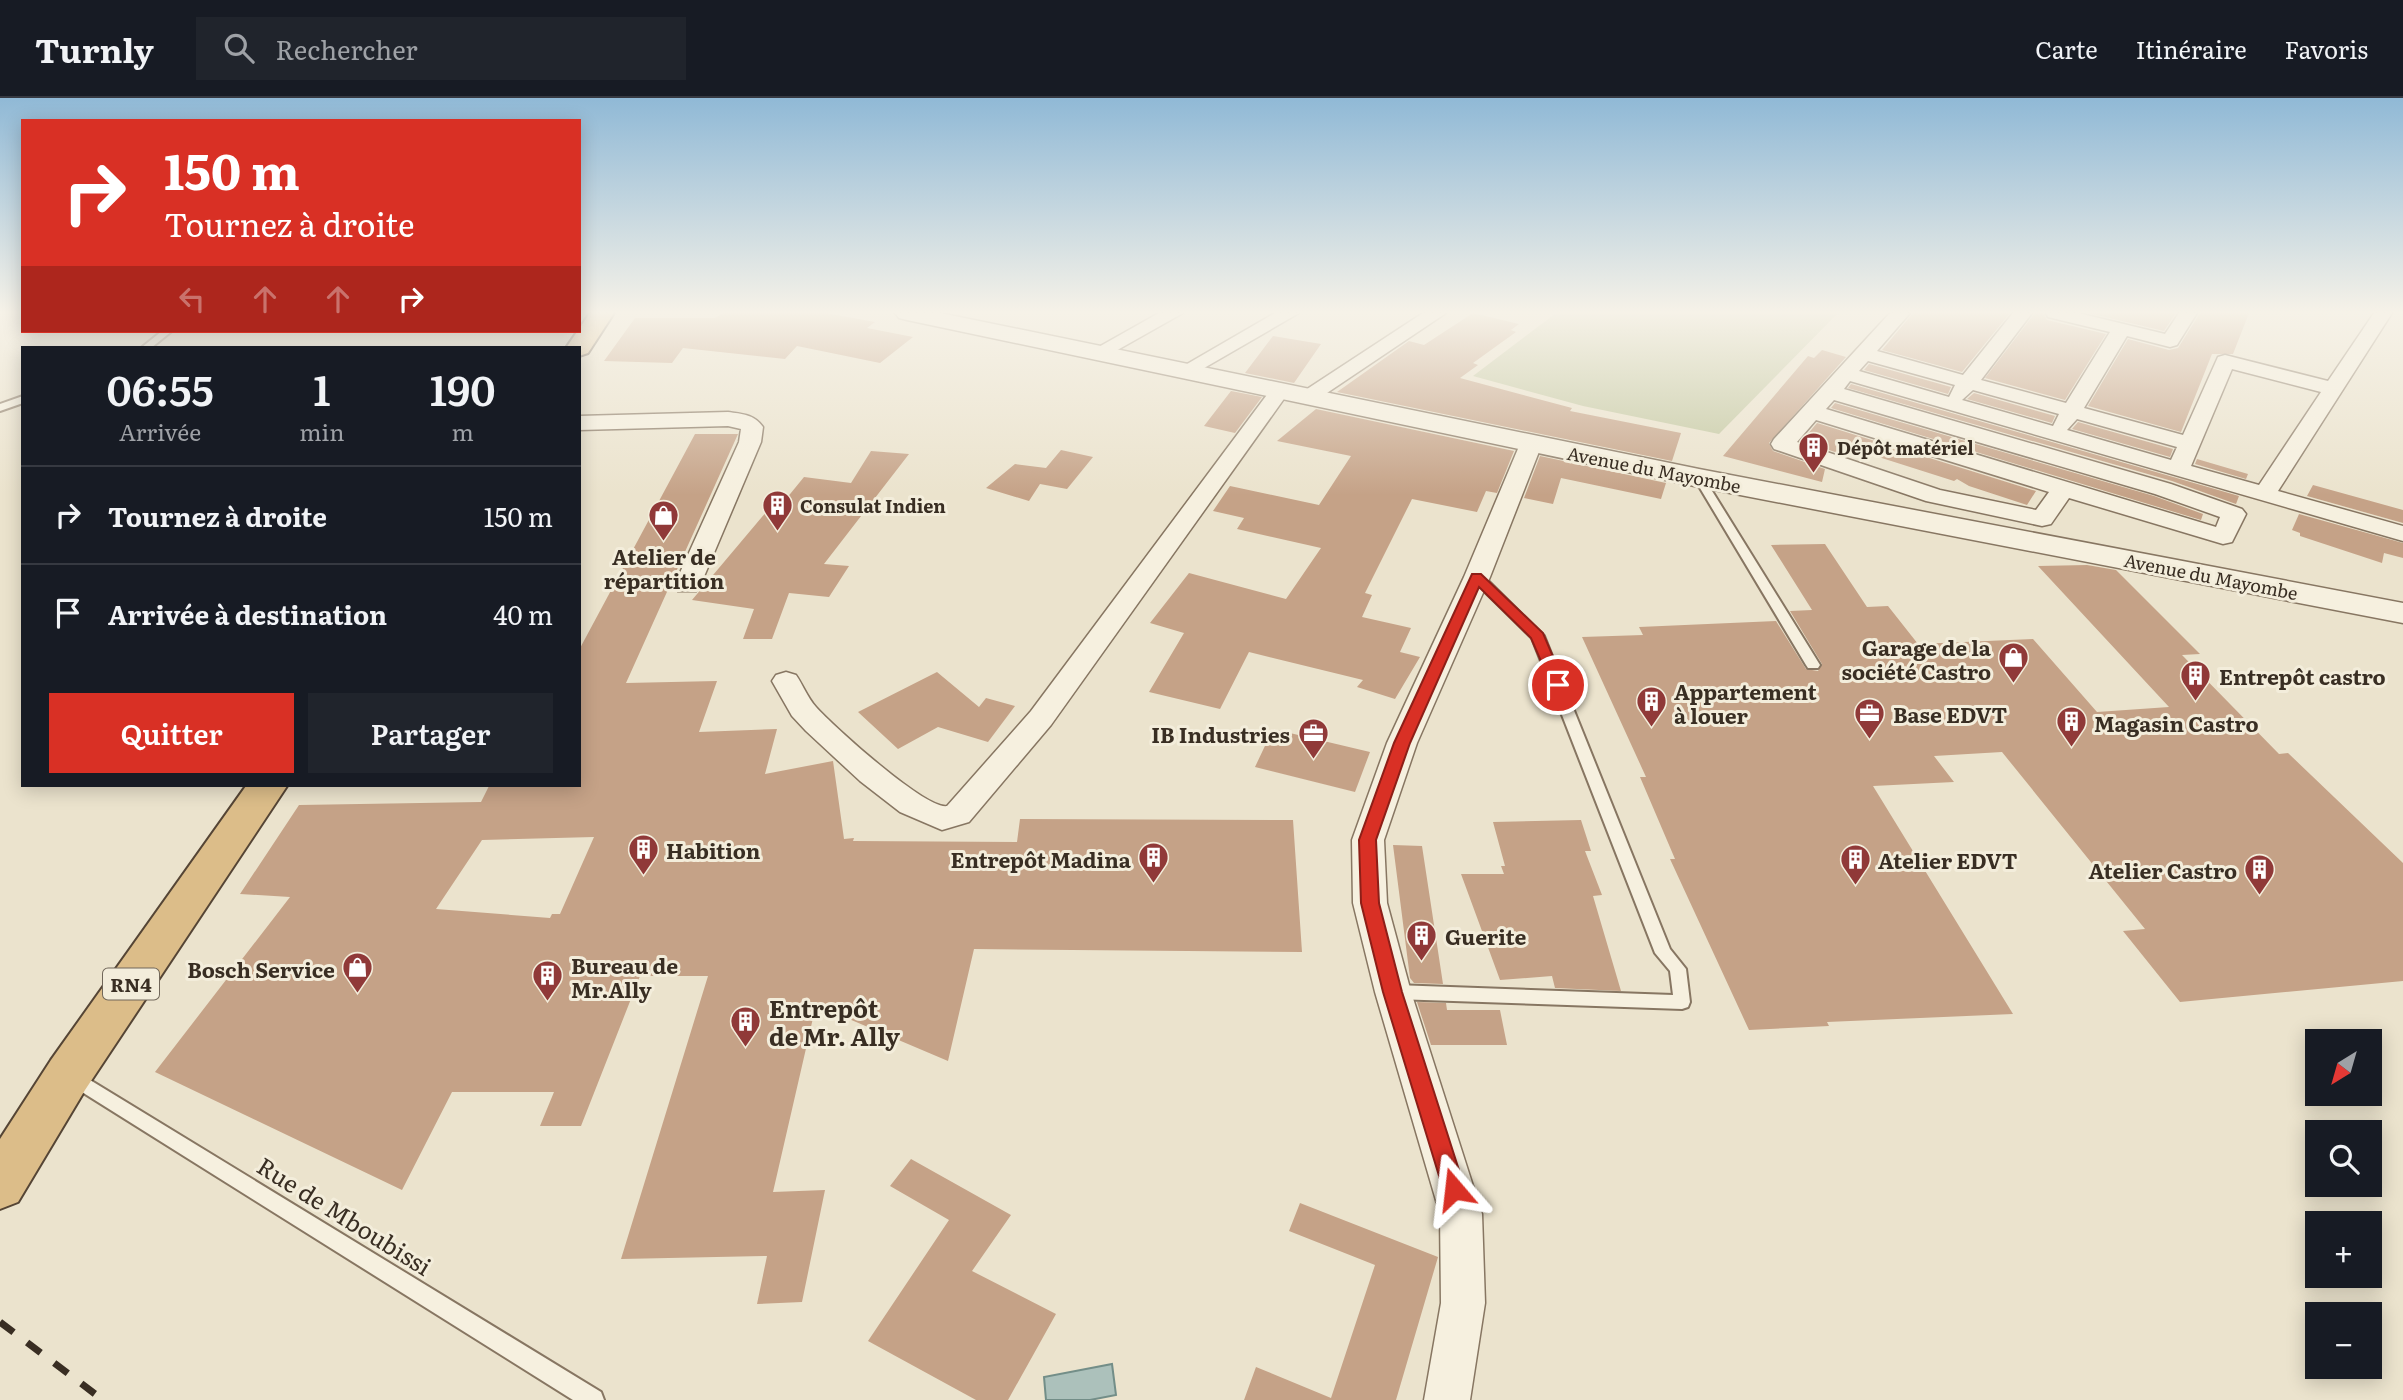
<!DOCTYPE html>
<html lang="fr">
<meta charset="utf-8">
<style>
body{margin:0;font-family:Literata,serif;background:#20242c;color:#f1f3f6;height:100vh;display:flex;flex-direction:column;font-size:26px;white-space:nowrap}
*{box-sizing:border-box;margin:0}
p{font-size:23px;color:#9ea1a6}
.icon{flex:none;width:38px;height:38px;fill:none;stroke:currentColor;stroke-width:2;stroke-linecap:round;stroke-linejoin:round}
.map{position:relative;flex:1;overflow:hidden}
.sheet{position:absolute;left:21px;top:248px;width:560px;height:441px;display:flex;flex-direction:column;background:#171b24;border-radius:0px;box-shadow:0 4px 18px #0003}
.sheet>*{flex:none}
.top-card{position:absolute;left:21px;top:21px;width:560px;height:214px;border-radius:0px;box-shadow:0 4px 18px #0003;background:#d93025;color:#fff;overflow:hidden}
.needle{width:46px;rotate:217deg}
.buttons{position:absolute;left:2305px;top:931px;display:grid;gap:14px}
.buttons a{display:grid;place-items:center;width:77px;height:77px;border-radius:0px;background:#171b24;box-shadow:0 4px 18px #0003;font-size:35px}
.pin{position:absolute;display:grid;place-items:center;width:60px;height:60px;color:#fff;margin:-30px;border:4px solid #fff;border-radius:50%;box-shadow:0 2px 7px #0007}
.me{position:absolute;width:77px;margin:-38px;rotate:343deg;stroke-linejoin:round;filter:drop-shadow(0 0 5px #0008)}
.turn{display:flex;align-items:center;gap:24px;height:147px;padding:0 28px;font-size:32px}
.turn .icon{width:91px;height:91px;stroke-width:2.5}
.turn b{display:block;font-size:49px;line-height:60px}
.lanes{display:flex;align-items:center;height:66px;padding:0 28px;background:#0003;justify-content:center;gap:35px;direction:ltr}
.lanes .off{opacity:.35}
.eta{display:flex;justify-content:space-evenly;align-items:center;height:119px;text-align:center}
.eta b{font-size:42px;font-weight:600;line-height:49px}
.primary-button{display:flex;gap:14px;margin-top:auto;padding:14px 28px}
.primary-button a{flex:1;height:80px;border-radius:0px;background:#d93025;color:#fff;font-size:28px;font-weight:600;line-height:80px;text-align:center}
.primary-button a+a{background:#20242c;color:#f1f3f6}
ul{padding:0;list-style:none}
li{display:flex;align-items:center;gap:21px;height:98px;padding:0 28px;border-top:2px solid #363941}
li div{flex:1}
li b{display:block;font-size:26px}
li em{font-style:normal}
header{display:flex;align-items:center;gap:42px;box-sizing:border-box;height:98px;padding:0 35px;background:#171b24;border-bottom:2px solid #363941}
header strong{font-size:33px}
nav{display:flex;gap:38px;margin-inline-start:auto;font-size:24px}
.search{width:490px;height:63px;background:#20242c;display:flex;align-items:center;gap:18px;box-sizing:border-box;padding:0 24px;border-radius:0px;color:#9ea1a6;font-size:26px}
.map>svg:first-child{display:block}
.green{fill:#c3c8a1}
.water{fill:#acc1bb;stroke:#738e88;stroke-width:2}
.building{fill:#c5a287;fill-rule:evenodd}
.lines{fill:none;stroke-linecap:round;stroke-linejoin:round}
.service-casing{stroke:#877662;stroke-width:4}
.minor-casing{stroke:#877662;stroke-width:3}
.tertiary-casing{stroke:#877662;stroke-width:3}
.trunk-casing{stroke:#554535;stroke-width:4}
.service{fill:#f6f0df;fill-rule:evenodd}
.minor{fill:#f6f0df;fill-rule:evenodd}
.tertiary{fill:#f6f0df;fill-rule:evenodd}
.trunk{fill:#dcbd89;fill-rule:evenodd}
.rail{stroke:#392e23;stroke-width:7;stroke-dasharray:17 17;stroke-linecap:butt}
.route{fill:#d93025;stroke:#8d1f18;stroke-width:2}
.labels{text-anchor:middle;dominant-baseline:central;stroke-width:6;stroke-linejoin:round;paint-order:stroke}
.far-poi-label{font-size:18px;font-weight:bold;fill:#392e23;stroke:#f3eddb;text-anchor:start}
.far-street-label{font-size:18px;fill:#392e23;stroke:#f3eddb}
.shield{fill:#f3eddb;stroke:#71675a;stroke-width:2}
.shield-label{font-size:19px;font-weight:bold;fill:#392e23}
.poi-label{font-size:21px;font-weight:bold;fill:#392e23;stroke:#f3eddb;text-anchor:start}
.near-poi-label{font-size:24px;font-weight:bold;fill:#392e23;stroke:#f3eddb;text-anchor:start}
.near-street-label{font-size:24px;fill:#392e23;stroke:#f3eddb}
</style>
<header>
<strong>Turnly</strong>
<div class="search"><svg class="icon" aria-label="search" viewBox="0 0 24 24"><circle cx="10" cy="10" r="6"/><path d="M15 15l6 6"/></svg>Rechercher</div>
<nav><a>Carte</a><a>Itinéraire</a><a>Favoris</a></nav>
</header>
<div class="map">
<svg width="2403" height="1302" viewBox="0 0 2403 1302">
<rect width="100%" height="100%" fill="#ebe3cd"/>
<path class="green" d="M1556,215H1838L1719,336L1583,308L1473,278Z"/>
<path class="water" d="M1112,1266L1116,1297L1090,1302H1046L1044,1279Z"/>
<path class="building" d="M723,215H826L875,224L867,230L913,239L880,265L797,248L785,261L683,250L672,265L604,263L635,220H715Z
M1473,215L1519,226L1511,232L1516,234L1473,265L1478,267L1460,280L1572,310L1570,313L1681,335L1672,363L1337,294L1409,243L1424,247Z
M1913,215H2010L1962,274L1882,252Z
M2035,215H2043L2047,222L2106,236L2065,302L1985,280Z
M2088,215H2176L2164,233Z
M2200,215H2249L2233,256H2212L2181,334L2088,308L2128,241L2169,252L2178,250Z
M1273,238L1321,246L1294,285L1245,275Z
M1822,252L1846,259L1769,345L1773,353L1825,371L1822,384L1723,358L1808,258L1814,260Z
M1869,266L1951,289L1948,296L1864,272Z
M1851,286L2239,398L2236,406L2172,383L1848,290Z
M1231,293L1262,299L1235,335L1204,328Z
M1974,295L2055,318L2052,325L1967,301Z
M1835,305L2154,398L2203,416L2201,422L1831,310Z
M1316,311L1514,353L1497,395L1486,393L1477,414L1412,401L1365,495L1372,497L1362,519L1411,530L1400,554L1420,559L1395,601L1357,589L1363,582L1249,554L1220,611L1149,594L1184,535L1150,525L1189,475L1286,501L1321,450L1237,431L1244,420L1213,413L1230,388L1319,407L1351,358L1277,343Z
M2078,324L2173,351L2170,359L2072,331Z
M1817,325L2036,393L2027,407L1969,388L1957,381L1954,383L1844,348L1838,355L1802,343Z
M695,336H738L626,585L717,583L699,634L777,631L765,676L833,663L844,741L854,740L853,743L1017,744L1020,721L1293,722L1302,854L974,851L948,963L816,907L773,1094L825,1092L802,1204L757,1206L767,1158L621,1161L708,878H640L581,1028H540L554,994H452L402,1092L155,974L290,799L240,796L299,707L481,704L489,688H579V552ZM594,739L560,816H552L550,820L436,811L482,742Z
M1061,352L1093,359L1067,391L1040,386L1029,403L986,390L1015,366L1046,370Z
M871,353L909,356L824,466L849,468L829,499L789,495L772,541H743L754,511L692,502L778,400L786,401L804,379L851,385Z
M1540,358L1666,385L1661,401L1561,380L1553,406L1524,400Z
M2197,361L2248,376L2246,381L2195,366Z
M2313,387L2403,412V425L2307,398Z
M2299,416L2403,445V460L2384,455L2382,465L2300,438V435L2292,432Z
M1825,446L1867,509L1888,508L1918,546L2033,541L2097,614L2169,609L2038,468L2087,467L2116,472L2200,556L2182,557L2279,656L2288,655L2403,765V883L2180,904L2123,833L2145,831L2002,654L1934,658L1954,684L1873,688L2013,916L1827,924L1829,928L1749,932L1670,761H1675L1640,679H1646L1582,539L1643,537L1639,529L1776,523L1806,571L1818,573L1822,566L1790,513L1812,512L1771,447Z
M937,574L979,609L986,600L1015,608L988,644L938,629L898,651L858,614Z
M1273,631L1370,654L1355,694L1255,669Z
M1581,722L1591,753H1585L1602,797L1593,798L1621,893L1555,890L1552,878L1500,882L1461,776H1504L1501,768H1505L1493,724Z
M1393,747L1422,748L1443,886L1414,885L1410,880Z
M1417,904L1446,905L1447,912H1500L1507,947H1431Z
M911,1061L1011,1117L972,1173L1056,1216L1008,1302H976L868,1243L949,1122L890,1088Z
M1300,1105L1438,1159L1396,1302H1244L1256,1269L1331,1300L1375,1167L1289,1133Z"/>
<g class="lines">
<defs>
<path id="service" d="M162,233H172L151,250H141Z
M23,298V305L0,313V306Z
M1699,377L1704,380L1820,567L1818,570H1808L1806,567L1694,380Z
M1477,475L1481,476L1544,538L1670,851L1686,871L1690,904L1688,909L1682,911L1395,901L1389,899L1387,894L1389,889L1395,887L1673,897L1670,873L1655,855L1532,540L1473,482L1471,479L1473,476Z
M72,971L601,1294L604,1302H573L66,984L63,979L66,974Z"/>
<path id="minor" d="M1159,215H1183L1105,259L1098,261L1088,255Z
M1275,215H1299L1192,277H1178L1175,273Z
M1423,215H1446L1315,303H1301L1297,299L1301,295Z
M1890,215H1910L1877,253L1963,277L2013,215H2032L1981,282L2066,305L2110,234L2048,219L2046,215H2078L2165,236L2179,215H2197L2177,247L2170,249L2127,238L2084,310L2183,337L2218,259L2225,257L2328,283L2374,215H2392L2278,393L2403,428V443L1850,283L1844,291L2171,386L2242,411L2246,416L2232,444L2223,446L2069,400L2051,426L2042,428L1926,403L1774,351L1771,346L1774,341ZM1868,263L1955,287L1949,299L1859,273ZM2232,271L2321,294L2259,387L2191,368ZM1973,292L2059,316L2053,328L1962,302ZM1834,302L2155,396L2220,419L2216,429L1826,311ZM2077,321L2177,349L2171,362L2067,332ZM1816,322L2049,394L2036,412L1940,392L1797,344Z
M1279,288L1286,290L1290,294L1286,298L1051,627L969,724L942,732L900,714L860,683L806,633L792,618L772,583L776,577L786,574L796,577C803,587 807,599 816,609C833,628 926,712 947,708L1031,613L1272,290Z
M728,314C742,316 754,316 763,329L761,344L700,488L696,493H678L674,488L739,344L741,331L728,328L579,332V318Z
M1531,339L1542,346L1490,479L1417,645L1384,742L1387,805L1411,894L1482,1116L1485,1205L1470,1302H1424L1441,1205L1440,1116L1375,894L1353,805L1352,742L1387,645L1464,479L1520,346Z"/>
<path id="tertiary" d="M895,215H940L1699,371L2403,505V525L1699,389L907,222L899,220Z"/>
<path id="trunk" d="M590,215H614L588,255L579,258V250H566Z
M246,688H287L85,992L18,1104L0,1111V1041L51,962Z"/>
</defs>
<use href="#service" class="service-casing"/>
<use href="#minor" class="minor-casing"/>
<use href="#tertiary" class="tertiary-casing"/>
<use href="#trunk" class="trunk-casing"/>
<use href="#service" class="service"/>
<use href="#minor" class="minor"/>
<use href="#tertiary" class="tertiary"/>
<use href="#trunk" class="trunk"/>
<path class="rail" d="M0,1224L103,1302"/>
</g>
<linearGradient id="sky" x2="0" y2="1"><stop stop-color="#90b9d6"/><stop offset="0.54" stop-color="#f6f2e8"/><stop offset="1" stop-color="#f6f2e8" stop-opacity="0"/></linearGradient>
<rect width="2403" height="397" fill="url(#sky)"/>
<path class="route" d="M1472,476H1481L1543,535L1565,587L1558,592L1553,591L1531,540L1479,489L1410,645L1376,742L1379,805L1402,894L1465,1091L1462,1098L1454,1101L1446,1098L1443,1091L1383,894L1361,805L1359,742L1394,645Z"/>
<defs>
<symbol id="building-pin" viewBox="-11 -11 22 30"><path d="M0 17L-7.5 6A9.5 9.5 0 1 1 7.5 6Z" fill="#903938" stroke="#f3eddb"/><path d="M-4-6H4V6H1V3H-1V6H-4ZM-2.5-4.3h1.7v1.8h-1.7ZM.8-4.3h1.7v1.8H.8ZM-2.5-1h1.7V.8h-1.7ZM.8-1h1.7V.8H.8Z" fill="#fff"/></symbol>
<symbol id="shop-pin" viewBox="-11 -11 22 30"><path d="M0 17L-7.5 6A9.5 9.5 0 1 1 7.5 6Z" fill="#903938" stroke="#f3eddb"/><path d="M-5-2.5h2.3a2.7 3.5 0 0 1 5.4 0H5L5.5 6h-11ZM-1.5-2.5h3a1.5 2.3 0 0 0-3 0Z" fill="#fff"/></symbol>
<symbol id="office-pin" viewBox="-11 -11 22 30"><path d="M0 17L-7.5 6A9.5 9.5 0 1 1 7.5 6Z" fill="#903938" stroke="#f3eddb"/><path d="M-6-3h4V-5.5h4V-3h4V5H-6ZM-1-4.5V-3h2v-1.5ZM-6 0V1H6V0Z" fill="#fff"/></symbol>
</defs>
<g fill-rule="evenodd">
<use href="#building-pin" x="1796" y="332" width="35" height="47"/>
<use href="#building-pin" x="760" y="390" width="35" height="47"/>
<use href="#shop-pin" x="646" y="400" width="35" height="47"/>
<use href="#shop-pin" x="1996" y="542" width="35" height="47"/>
<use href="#building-pin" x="2178" y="560" width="35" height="47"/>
<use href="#building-pin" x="1634" y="586" width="35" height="47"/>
<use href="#office-pin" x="1852" y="598" width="35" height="47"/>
<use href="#building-pin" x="2054" y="606" width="35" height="47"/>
<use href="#office-pin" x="1296" y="618" width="35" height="47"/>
<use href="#building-pin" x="626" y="734" width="35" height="47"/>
<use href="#building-pin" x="1136" y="742" width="35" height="47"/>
<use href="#building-pin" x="1838" y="744" width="35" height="47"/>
<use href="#building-pin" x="2242" y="754" width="35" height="47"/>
<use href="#building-pin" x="1404" y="820" width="35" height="47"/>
<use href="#shop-pin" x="340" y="852" width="35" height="47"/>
<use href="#building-pin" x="530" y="860" width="35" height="47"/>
<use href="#building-pin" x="728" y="906" width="35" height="47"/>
</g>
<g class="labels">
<g class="far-poi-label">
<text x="1837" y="349">Dépôt matériel</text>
<text x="800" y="407">Consulat Indien</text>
</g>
<g class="far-street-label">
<text transform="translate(1654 371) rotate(11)">Avenue du Mayombe</text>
<text transform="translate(2211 478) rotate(11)">Avenue du Mayombe</text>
</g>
<rect class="shield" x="103" y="870.5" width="56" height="31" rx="5"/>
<g class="shield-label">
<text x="131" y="886">RN4</text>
</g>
<g class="poi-label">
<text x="664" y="457" text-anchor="middle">Atelier de<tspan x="664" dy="24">répartition</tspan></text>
<text x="1991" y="548" text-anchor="end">Garage de la<tspan x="1991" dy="24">société Castro</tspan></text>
<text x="2219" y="577">Entrepôt castro</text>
<text x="1674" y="592">Appartement<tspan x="1674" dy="24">à louer</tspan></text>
<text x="1893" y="615">Base EDVT</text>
<text x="2094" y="624">Magasin Castro</text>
<text x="1290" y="635" text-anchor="end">IB Industries</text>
<text x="666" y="751">Habition</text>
<text x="1131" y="760" text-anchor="end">Entrepôt Madina</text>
<text x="1878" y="761">Atelier EDVT</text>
<text x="2237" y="771" text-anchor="end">Atelier Castro</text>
<text x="1445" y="837">Guerite</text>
<text x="571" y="866">Bureau de<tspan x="571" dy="24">Mr.Ally</tspan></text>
<text x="335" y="870" text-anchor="end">Bosch Service</text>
</g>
<g class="near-poi-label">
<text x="769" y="909">Entrepôt<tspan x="769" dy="28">de Mr. Ally</tspan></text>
</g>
<g class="near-street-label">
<text transform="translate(345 1117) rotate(32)">Rue de Mboubissi</text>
</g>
</g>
</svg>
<div class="buttons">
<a><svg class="needle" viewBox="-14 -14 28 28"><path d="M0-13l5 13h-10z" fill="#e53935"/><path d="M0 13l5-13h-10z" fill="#9ea1a6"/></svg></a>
<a><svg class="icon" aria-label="search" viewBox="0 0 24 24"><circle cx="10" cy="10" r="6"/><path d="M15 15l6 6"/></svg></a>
<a>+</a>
<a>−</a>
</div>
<div class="pin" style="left:1558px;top:587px;background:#d93025"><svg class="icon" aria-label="arrive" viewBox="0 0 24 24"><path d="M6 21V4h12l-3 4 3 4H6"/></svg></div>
<svg class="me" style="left:1454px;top:1091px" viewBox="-20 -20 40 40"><path d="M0-17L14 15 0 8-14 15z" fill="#d93025" stroke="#fff" stroke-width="4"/></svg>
<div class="top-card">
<div class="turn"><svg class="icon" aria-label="right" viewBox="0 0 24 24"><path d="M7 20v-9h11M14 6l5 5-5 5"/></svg><div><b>150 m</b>Tournez à droite</div></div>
<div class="lanes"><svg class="icon off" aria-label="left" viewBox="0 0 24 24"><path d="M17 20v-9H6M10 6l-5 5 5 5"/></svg><svg class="icon off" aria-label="ahead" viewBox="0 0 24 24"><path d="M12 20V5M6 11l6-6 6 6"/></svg><svg class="icon off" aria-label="ahead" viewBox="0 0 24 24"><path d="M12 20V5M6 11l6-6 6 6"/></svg><svg class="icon" aria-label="right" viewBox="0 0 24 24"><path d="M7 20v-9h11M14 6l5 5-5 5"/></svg></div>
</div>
<section class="sheet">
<div class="eta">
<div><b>06:55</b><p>Arrivée</p></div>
<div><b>1</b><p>min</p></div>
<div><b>190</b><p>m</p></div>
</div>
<ul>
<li><svg class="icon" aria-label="right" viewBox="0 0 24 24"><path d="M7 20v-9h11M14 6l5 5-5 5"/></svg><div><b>Tournez à droite</b></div><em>150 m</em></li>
<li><svg class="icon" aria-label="arrive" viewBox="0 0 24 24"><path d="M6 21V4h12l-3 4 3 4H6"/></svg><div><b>Arrivée à destination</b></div><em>40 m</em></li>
</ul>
<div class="primary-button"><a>Quitter</a><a>Partager</a></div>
</section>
</div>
